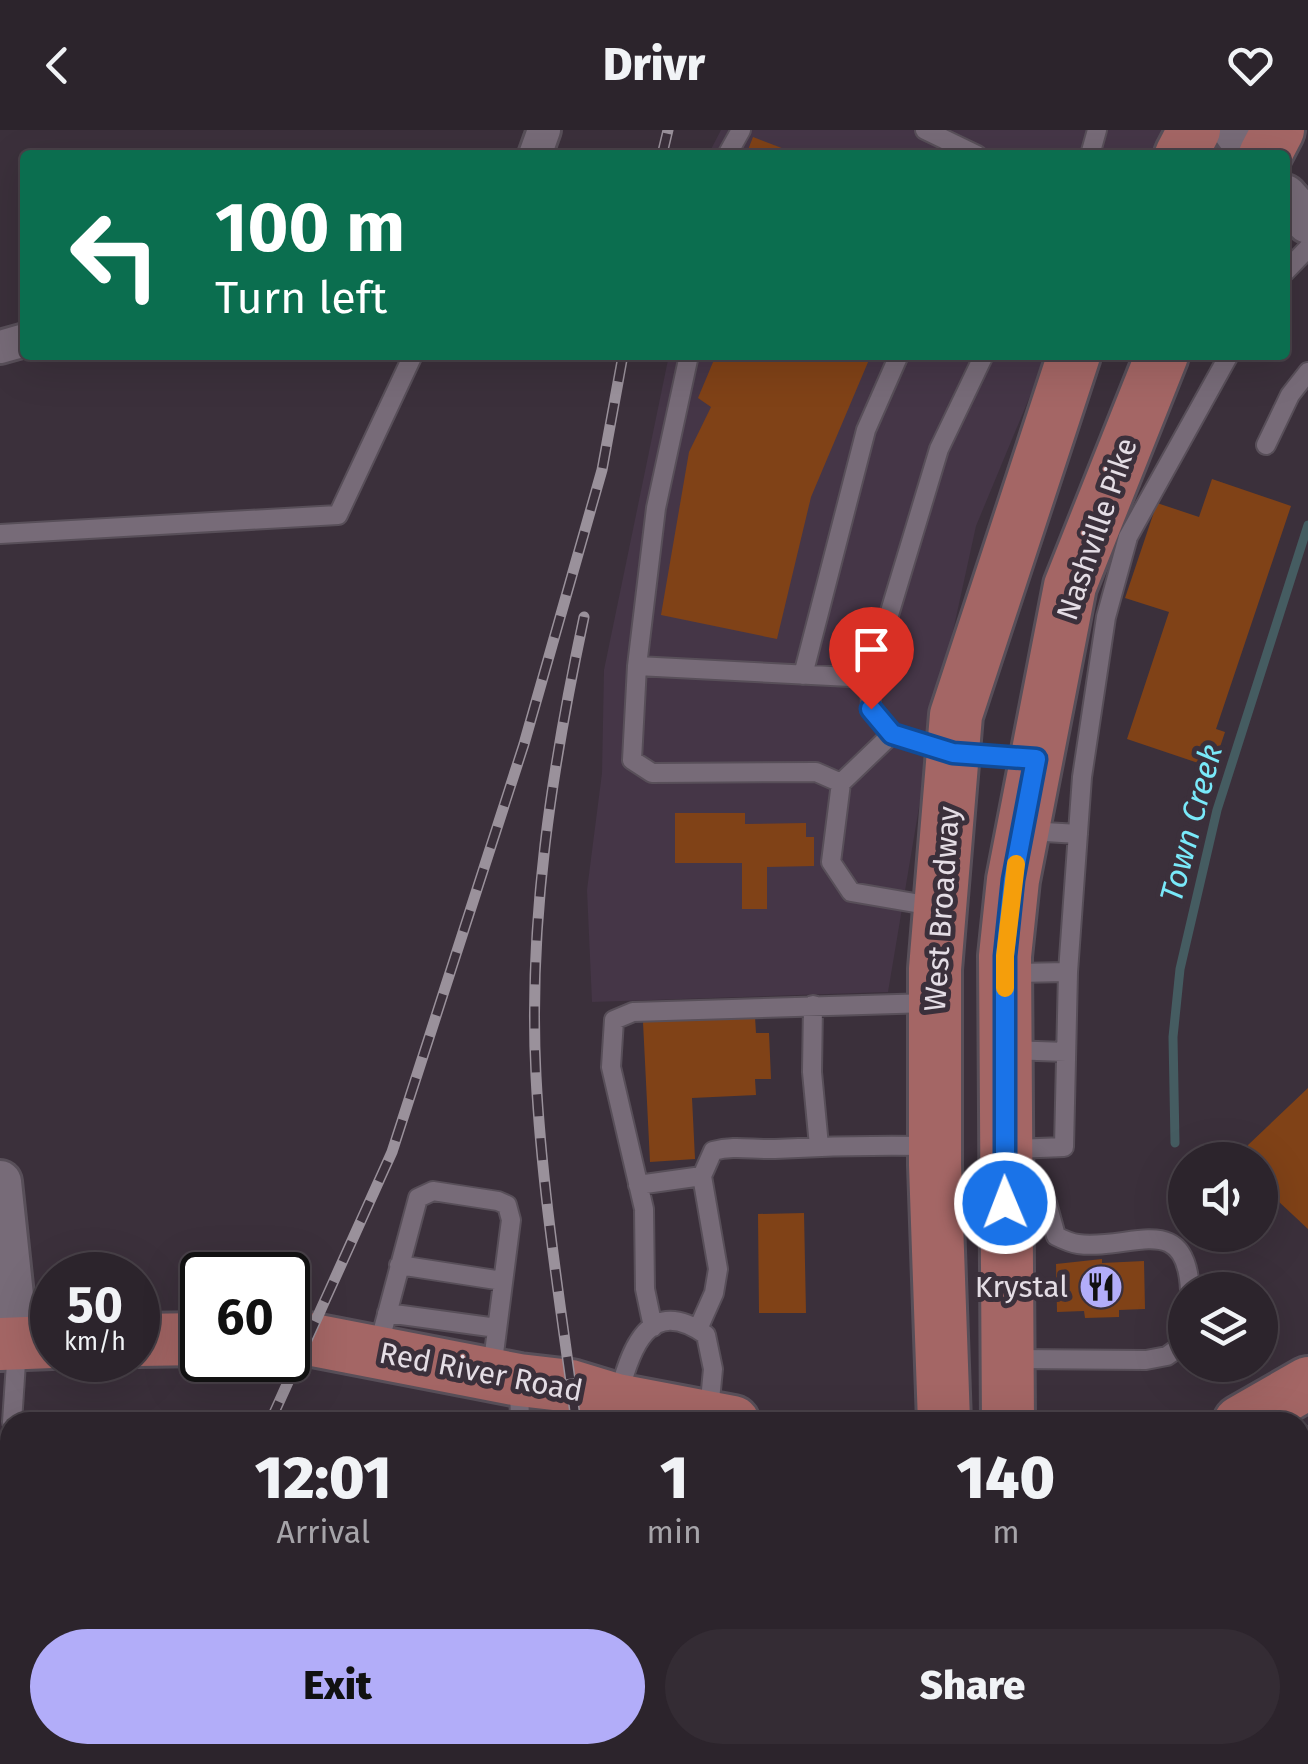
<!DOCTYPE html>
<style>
body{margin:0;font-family:"Fira Sans",sans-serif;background:#342c34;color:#f1f3f6;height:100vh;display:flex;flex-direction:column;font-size:38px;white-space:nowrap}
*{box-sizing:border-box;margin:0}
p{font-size:32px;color:#a6a4a9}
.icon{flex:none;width:55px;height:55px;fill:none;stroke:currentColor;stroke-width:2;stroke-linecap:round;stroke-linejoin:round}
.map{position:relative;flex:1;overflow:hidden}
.details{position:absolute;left:0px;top:1282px;width:1310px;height:352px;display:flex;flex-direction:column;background:#2c242c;border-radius:30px 30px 0 0;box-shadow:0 10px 40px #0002,0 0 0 2px #484148}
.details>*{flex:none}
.guide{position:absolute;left:20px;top:20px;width:1270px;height:210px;border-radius:10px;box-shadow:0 10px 40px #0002,0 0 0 2px #484148;background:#0b6e4f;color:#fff;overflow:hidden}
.tools{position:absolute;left:1168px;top:1012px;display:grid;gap:20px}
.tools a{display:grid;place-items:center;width:110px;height:110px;border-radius:50%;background:#2c242c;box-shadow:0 10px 40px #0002,0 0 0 2px #484148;font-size:50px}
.speed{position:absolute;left:30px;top:1122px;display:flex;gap:20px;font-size:50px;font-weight:700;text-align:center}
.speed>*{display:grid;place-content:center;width:130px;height:130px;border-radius:50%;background:#2c242c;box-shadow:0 10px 40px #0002,0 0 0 2px #484148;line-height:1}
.speed small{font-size:25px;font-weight:400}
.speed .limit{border:5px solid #111;border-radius:15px;background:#fff;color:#111}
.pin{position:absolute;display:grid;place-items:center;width:85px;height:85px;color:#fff;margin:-102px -42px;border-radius:50% 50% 50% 0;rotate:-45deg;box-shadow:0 0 10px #0007}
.pin .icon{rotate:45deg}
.me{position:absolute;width:110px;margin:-55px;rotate:359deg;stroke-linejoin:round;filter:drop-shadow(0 0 8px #0008)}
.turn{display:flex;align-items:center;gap:35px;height:210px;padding:0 30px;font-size:45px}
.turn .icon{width:130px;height:130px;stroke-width:2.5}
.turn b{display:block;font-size:70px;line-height:85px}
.eta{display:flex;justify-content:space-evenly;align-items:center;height:170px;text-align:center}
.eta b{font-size:60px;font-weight:800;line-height:70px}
.cta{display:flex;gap:20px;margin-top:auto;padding:20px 30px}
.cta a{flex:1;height:115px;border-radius:60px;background:#b2adf9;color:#111;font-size:40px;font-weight:800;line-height:115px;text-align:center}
.cta a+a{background:#342c34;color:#f1f3f6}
header{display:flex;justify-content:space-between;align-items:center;height:130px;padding:0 30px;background:#2c242c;font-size:45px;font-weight:800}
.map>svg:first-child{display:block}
.built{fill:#453647}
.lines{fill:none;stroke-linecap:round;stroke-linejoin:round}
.stream{stroke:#455c61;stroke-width:9}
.building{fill:#804217}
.service-casing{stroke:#584f59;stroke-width:22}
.minor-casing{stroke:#584f59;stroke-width:38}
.tertiary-casing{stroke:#584f59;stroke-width:48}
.primary-casing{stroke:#584f59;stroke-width:58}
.service{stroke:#776b78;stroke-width:18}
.minor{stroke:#776b78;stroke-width:32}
.tertiary{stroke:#776b78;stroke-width:42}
.primary{stroke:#a46665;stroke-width:52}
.rail-casing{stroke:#9a919b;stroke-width:11}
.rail{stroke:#3b303b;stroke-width:8;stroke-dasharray:22;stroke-linecap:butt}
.route-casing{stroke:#114b97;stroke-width:25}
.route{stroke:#1a73e8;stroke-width:18}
.slow{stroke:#f59e0b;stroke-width:18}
.labels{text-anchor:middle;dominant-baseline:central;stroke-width:10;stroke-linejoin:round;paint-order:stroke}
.street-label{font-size:30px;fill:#e4dde5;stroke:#3b303b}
.poi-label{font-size:30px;fill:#e4dde5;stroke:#3b303b;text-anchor:end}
.water-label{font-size:32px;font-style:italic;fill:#79e9f9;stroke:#3b303b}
</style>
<header><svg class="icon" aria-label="back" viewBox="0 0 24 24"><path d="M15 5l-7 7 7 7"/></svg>Drivr<svg class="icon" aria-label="heart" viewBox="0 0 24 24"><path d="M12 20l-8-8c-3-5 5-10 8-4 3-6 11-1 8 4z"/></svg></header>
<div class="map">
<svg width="1308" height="1634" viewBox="0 0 1308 1634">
<rect width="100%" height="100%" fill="#3b303b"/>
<path class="built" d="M721,0H1163L1149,25H708Z
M669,225H1047L976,396L934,588L888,862L592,872L587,760L602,643L604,540Z"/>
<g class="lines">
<path class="stream" d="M1175,1013L1173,907L1180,839L1217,680L1308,395
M1185,1634L1186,1625"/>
</g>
<path class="building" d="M753,7L800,25H746Z
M716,225H871L811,367L777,509L661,485L689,322L711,277L698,268Z
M1212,349L1291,376L1216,599L1225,602L1213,638L1127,609L1169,482L1125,468L1157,373L1199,387Z
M675,683H745V694L806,693V707H814V736L767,737V779H742V733H675Z
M755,887L756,903H769L771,949H755L756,965L692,968L695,1029L650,1032L643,892Z
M1308,958V1099L1260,1054V1030H1250L1248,1015Z
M804,1083L806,1183H759L758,1084Z
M1102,1129V1133L1144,1131L1145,1179L1119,1180V1187L1085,1188L1084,1181L1057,1182L1056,1134Z
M1308,1334V1460L1300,1464V1339Z
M691,1625H717L729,1629L730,1625H783L780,1634H688Z"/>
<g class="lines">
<defs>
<path id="service" d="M925,0L977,25
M727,25L741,0
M1090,25L1097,0
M1285,142L1308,118
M689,225L656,378L637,536L870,548
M1266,315L1290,265L1308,242
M0,404L338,385L413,225
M637,536L632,630L652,643L816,642L841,653
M803,545L866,300L899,225
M892,604L841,653L831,732L851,762L938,777
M947,622L892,604L871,579L870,548L939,319L984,225
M1029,701L1078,704
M1009,843L1068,842
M813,875L812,942L819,1016
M1012,920L1066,922
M1013,1019L1064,1017L1068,842L1082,647L1106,487L1128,407L1229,225
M638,1055L702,1046
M1009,1073H1047L1056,1106C1062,1109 1070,1113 1078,1114C1130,1121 1186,1079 1190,1160
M399,1135L503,1151
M387,1183L497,1198
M653,1197L645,1159L644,1079L611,937L614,890L633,882L930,873
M698,1199L714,1163L718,1139L702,1046L713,1021C735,1015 753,1020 775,1019C827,1016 877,1015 930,1016
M378,1218L418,1068L433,1061L498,1071L507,1075L511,1090L492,1239
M1013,1229L1146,1230L1167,1226L1185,1213
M519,1256L520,1292
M619,1264C630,1220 649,1164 706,1205L713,1239L709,1281
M12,1292L17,1218
M1300,1303L1308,1315
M0,1376L8,1364L10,1333
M1300,1543L1308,1538
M359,1625L384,1634
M936,1625L955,1634
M1042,1625L1056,1634
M428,1634L432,1625
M1013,1634L1016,1625
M1144,1634L1146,1625"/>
<path id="minor" d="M535,25L544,0
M0,217L25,210"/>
<path id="tertiary" d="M1234,0L1252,25
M1285,66L1308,92
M0,1052L17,1213"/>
<path id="primary" d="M1181,25L1194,0
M1265,25L1278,0
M288,1208L308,1209L519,1250L571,1256L617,1270L733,1292
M138,1210L202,1209
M0,1214L52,1212
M944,1292L935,1035V839L956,585L1074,225
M1008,1292L1005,826L1013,750L1070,456L1162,225
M1240,1292L1308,1253
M912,1634L915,1625"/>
</defs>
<use href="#service" class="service-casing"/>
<use href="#minor" class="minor-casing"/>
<use href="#tertiary" class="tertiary-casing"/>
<use href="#primary" class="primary-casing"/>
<use href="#service" class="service"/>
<use href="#minor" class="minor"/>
<use href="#tertiary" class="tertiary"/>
<use href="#primary" class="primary"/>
<defs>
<path id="rail" d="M662,25L668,0
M270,1292L392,1022L524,614L602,340L623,225
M576,1292C561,1178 542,1062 536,946C528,790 552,638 584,487
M622,1625L623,1634
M97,1634L102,1625"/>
</defs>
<use href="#rail" class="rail-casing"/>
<use href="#rail" class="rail"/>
</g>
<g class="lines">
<defs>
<path id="route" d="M871,579L892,604L953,623L1036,629L1013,750L1005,826V1073"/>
</defs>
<use href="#route" class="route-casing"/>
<use href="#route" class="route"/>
<path class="slow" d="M1005,858V826L1016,734"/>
</g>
<defs>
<symbol id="restaurant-disc" viewBox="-11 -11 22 22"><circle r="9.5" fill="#b2adf9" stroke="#3b303b"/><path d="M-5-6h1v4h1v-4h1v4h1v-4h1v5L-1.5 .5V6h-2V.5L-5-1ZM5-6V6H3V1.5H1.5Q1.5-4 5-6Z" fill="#111"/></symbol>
</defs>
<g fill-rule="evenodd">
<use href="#restaurant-disc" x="1076" y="1132" width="50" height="50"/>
</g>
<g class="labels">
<g class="street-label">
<text transform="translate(1097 399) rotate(-71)">Nashville Pike</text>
<text transform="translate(942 779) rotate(-86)">West Broadway</text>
<text transform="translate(481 1242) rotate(11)">Red River Road</text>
</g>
<g class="poi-label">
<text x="1068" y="1157">Krystal</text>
</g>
<g class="water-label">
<text transform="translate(1191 693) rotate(-75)">Town Creek</text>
</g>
</g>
</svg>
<div class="tools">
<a><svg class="icon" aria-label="sound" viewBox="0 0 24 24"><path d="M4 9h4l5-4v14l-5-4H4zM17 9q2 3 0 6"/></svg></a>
<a><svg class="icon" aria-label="layers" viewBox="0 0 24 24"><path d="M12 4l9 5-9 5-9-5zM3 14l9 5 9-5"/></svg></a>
</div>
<div class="speed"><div>50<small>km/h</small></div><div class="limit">60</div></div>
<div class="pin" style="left:871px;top:579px;background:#d93025"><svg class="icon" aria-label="arrive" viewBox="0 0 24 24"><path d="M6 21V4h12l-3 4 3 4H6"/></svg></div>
<svg class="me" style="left:1005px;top:1073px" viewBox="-20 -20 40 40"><circle r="17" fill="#1a73e8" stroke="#fff" stroke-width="3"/><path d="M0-11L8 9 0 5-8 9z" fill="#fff"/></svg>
<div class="guide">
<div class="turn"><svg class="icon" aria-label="left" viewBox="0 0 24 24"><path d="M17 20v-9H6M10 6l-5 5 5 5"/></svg><div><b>100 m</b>Turn left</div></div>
</div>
<section class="details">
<div class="eta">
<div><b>12:01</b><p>Arrival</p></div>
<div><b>1</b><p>min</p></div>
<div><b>140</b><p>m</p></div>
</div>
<div class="cta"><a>Exit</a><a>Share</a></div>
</section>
</div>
